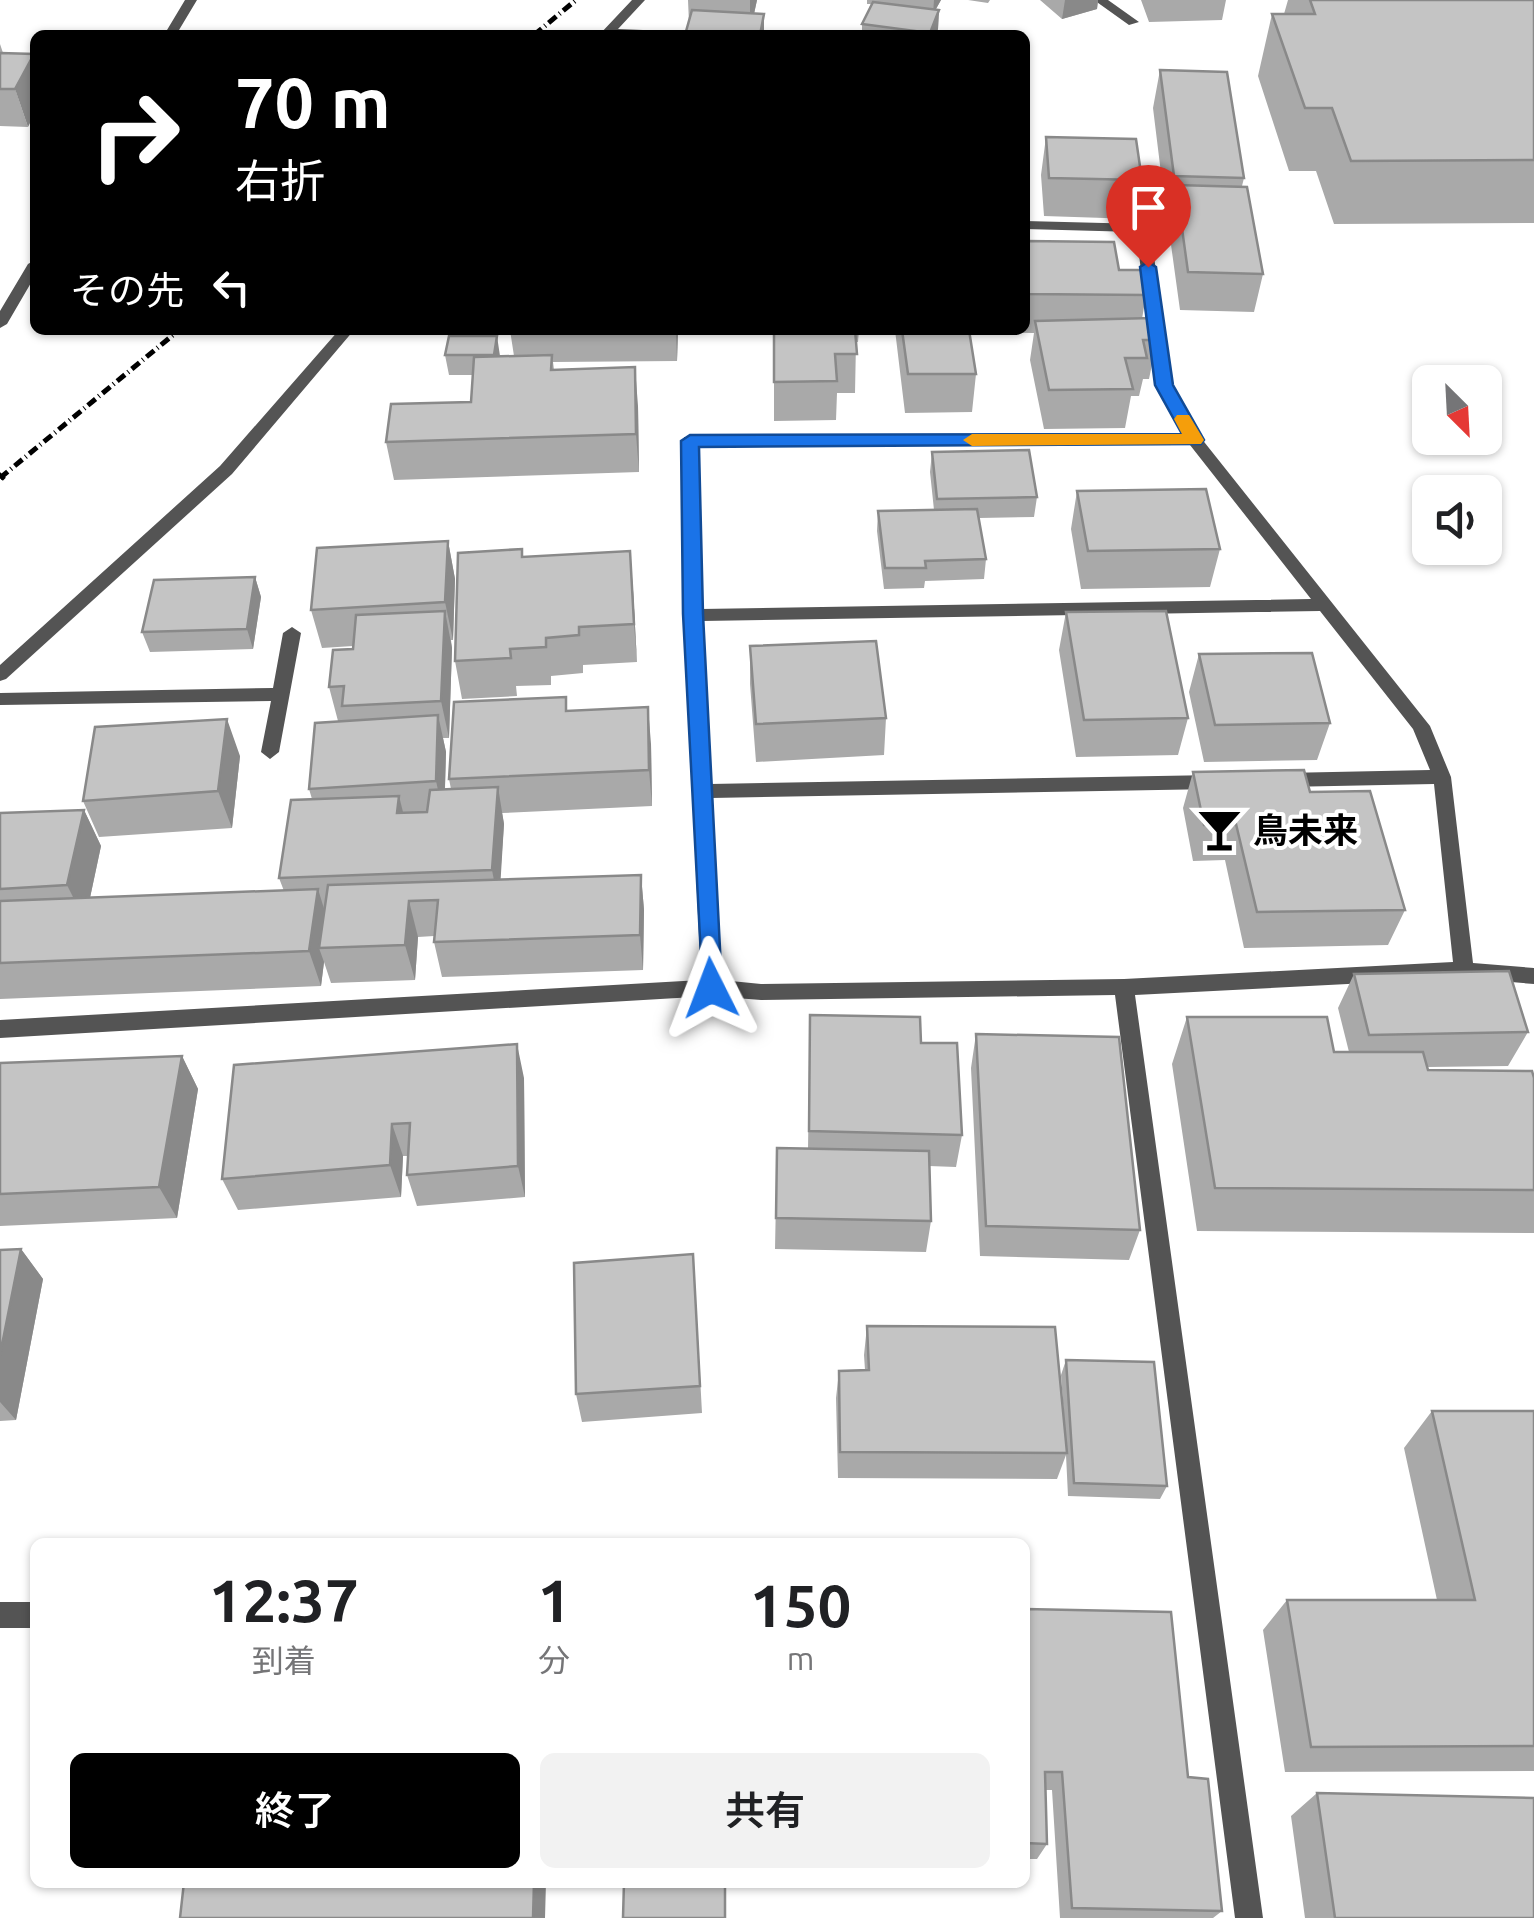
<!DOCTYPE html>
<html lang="ja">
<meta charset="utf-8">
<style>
body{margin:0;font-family:Ubuntu,"Noto Sans JP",sans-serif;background:#f2f2f2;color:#202124;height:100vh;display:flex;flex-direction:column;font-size:38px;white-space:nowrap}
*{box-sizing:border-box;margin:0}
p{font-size:32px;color:#757577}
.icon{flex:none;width:55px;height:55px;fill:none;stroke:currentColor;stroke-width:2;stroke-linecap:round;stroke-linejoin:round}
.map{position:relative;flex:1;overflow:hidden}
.panel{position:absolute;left:30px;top:1538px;width:1000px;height:350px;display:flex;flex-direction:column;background:#fff;border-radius:15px;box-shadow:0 2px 8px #0004}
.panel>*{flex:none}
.top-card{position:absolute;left:30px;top:30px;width:1000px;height:305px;border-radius:15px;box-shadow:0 2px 8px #0004;background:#000;color:#fff;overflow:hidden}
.needle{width:65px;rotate:156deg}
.controls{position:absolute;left:1412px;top:365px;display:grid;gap:20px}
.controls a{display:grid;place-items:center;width:90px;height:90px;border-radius:15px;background:#fff;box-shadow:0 2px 8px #0004;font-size:50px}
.pin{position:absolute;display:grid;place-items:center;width:85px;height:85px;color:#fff;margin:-102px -42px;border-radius:50% 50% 50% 0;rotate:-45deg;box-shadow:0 0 10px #0007}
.pin .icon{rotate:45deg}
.me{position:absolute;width:110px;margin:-55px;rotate:357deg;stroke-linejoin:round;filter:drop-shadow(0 0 8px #0008)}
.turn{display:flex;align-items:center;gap:35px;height:210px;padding:0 40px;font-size:45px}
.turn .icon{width:130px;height:130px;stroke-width:2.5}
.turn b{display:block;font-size:70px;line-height:85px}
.then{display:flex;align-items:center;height:95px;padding:0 40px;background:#0003;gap:20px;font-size:38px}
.eta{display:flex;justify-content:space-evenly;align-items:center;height:170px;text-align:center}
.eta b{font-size:60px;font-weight:600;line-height:70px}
.action{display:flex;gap:20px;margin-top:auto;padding:20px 40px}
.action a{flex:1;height:115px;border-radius:15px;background:#000;color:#fff;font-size:40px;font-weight:600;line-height:115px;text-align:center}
.action a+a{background:#f2f2f2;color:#202124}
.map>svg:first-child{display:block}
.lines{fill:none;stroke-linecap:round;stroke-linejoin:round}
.street{fill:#545454;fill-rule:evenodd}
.rail-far1{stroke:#000;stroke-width:5;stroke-dasharray:10 4 1 4;stroke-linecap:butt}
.rail{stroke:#000;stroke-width:8;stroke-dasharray:14 5 2.5 5;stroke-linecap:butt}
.wall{fill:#a9a9a9}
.shaded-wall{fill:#898989}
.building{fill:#c4c4c4;stroke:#898989;stroke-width:2.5}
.route{fill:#1a73e8;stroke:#114b97;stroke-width:2.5}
.slow{fill:#f59e0b}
.labels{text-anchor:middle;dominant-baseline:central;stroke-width:8;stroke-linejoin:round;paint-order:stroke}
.poi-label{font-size:35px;font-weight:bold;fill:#000;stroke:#fff;text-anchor:start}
</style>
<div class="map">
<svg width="1534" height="1918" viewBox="0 0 1534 1918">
<rect width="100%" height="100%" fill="#fff"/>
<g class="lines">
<path class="street" d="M185,0H197L176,35H164Z
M632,0H645L618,29L668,31L674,35H599Z
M1094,0H1108L1139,22L1129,25Z
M1025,221L1143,224L1150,228L1172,385L1201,438L1430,726L1451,777L1473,963L1534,968V984L1464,978L1135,995L1263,1918H1235L1115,995L761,1000L711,996L0,1038V1020L701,980L684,615V437L1183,435L1156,385L1136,232L1025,229ZM1190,445L1311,599L701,609L698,446ZM1320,611L1413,729L1430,770L1284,773L1275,780L1284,787L1434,784L1453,962L1124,979L761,984L721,980L711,798L1215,789L1224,782L1215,775L710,784L702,621Z
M35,260V276L7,324L0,328V311L28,264Z
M339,330H354L232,474L6,679L0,681V665L220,466Z
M292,627L301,633L279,752L270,759L261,752L271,701L0,705V693L273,688L283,633Z
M0,1602H35V1628H0Z"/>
<path class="rail-far1" d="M534,35L576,0
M0,478L179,330"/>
<path class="rail" d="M0,478L3,475"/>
</g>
<path class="wall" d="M688,0H757L754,14L689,23Z
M867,0H941L936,9L939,10L938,29L936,35H862V24L871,4H867Z
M968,0H990L988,3Z
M1040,0H1098L1097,9L1062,19Z
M1141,0H1226L1222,20L1149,22Z
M1288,0H1534V223L1334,224L1316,171H1289L1258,76L1272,14H1284Z
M0,44L28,127L0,126Z
M1160,70L1244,178L1242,186L1263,274L1254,312L1180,310L1168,223L1170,214H1166L1153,108Z
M1046,137L1142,180L1135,219L1044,216L1041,175Z
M1025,241L1119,270L1146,295L1142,319L1157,340L1149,379H1143L1139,396H1131L1125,428L1044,429L1030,360L1034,333L970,332L976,374L972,412L905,413L895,330H1025Z
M510,330H678L677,361L553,362L554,370L638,406L639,472L394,480L386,442L471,402L473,375H449L445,355L449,336L500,356H514Z
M774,330H859L858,342H856L855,393H837L836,420L774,421Z
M932,452L1037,497L1034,517L979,518L986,559L984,579L925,581L924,588L884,589L877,531L878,511L934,510L930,472Z
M1077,491L1220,549L1210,587L1081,589L1071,529Z
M448,541L455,579L453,640H451L452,648L449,738H443L446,752L445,789H451L449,779L567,711L651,744L652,806L502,813L504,824L500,879L641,875L644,910L643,970L442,977L434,942V936L418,937L415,980L331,983L324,962L321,986L0,999V813L84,810L101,846L90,898L284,891L279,878L312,799L309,789L338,721L329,687L353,649V646L322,648L311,610Z
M523,557L633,590L637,662L583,665V673L551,676V685L516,686L517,696L462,699L455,661Z
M255,577L261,597L253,649L150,652L142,632Z
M1066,612L1188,718L1178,755L1076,757L1059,650Z
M750,646L886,718L884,755L756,762L750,684Z
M1199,654L1330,723L1317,760L1204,762L1189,692Z
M240,756L232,828L99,837L83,801Z
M1193,772L1310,792L1405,910L1388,945L1244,948L1225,860L1193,861L1183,808Z
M1354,974L1528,1032L1508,1066L1427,1067L1428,1070L1534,1078V1233L1197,1231L1172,1064L1187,1017L1334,1052H1349L1338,1008Z
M810,1015L921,1043L962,1135L956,1167L929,1166L931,1221L926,1252L775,1249L777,1148L808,1149Z
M976,1034L1140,1230L1129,1260L980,1256L971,1068Z
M182,1056L198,1089L177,1218L0,1226V1063Z
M524,1078L525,1197L417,1206L407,1175L408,1156H403L401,1197L238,1210L222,1179Z
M21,1249L43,1279L16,1420L0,1421V1250Z
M695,1284L702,1413L582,1422L576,1394Z
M867,1326L1065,1431L1061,1375L1066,1360L1167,1486L1160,1499L1068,1496L1066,1455L1057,1479L838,1478L836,1398L839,1371L865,1370L864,1355Z
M1432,1411H1534V1771L1285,1772L1263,1630L1287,1600H1437L1404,1448Z
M1025,1609L1188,1777L1222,1911L1213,1918H1060L1052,1790H1045L1047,1844L1037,1859H1025Z
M1317,1793L1534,1918H1305L1291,1816Z"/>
<path class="shaded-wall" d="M750,0H757L750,32Z
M934,0H941L933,14Z
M1065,0H1098L1097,9L1062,19Z
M939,10L938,29L936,35H930Z
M764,14V35H760Z
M34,54L35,113L28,127L15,89Z
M676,330H678L677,361Z
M497,336L500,356L497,376L494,355Z
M635,367L638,406L639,472L636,434Z
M448,541L455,579L453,640L445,602Z
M630,551L633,590L637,662L634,624Z
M255,577L261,597L253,649L247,629Z
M445,611L452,648L449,738L441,701Z
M648,707L651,744L652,806L649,770Z
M438,715L446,752L444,817L436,781Z
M227,719L240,756L232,828L218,791Z
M498,787L504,824L499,906L492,870Z
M399,796L408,832L397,813Z
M84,810L101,846L85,921L67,885Z
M641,875L644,910L643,970L640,935Z
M318,889L329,925L319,948L324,962L321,986L309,951Z
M409,901L418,937L415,980L405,945Z
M517,1044L524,1078L525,1197L518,1166Z
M182,1056L198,1089L177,1218L159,1187Z
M392,1124L403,1156L401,1197L390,1165Z
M21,1249L43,1279L16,1420L0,1402V1355Z
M534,1882H546L545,1918H533Z"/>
<path class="building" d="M1310,0H1534V160L1351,161L1332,108H1305L1272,14H1315Z
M873,2L939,10L930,33L862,24Z
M692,10L764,14L760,35H685Z
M0,53L34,54L15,89H0Z
M1160,70L1227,72L1244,178L1174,176Z
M1046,137L1136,139L1142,180L1049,178Z
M1176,185L1247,187L1263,274L1188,272Z
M1025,241L1114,242L1119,270H1141L1146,295L1025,294Z
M1151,318L1157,340H1143L1147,358H1125L1133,389L1049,390L1035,321Z
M774,330H855L857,354H835L837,381L774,382Z
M902,330H969L976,374H908Z
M449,336H497L494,355H445Z
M552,355L551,370L635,367L636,434L386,442L391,404L471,402L474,357Z
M1029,450L1037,497L937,499L932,452Z
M1206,489L1220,549L1088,551L1077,491Z
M977,509L986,559L925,561L926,568H885L878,511Z
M448,541L445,602L311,610L317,548Z
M522,549V557L630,551L634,624L579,627V635L546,638V647L510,649L511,658L455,661L458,553Z
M255,577L247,629L142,632L154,580Z
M445,611L441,701L342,706L344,686L329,687L333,650L353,649L356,615Z
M1166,611L1188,718L1084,720L1066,612Z
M876,641L886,718L756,724L750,646Z
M1312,653L1330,723L1215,725L1199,654Z
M566,697V711L648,707L649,770L449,779L454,702Z
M438,715L436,781L309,789L315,723Z
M227,719L218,791L83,801L95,727Z
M1304,770L1310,792L1370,791L1405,910L1257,912L1236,824L1204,825L1193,772Z
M498,787L492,870L279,878L291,800L399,796L397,813L427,812L430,790Z
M84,810L67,885L0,889V813Z
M641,875L640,935L434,942L438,900L409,901L405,945L319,948L328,885Z
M318,889L309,951L0,963V901Z
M1509,971L1528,1032L1369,1035L1354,974Z
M810,1015L920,1017L921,1043H957L962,1135L809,1131Z
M1187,1017H1327L1334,1052H1423L1428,1070L1532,1071L1534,1078V1190L1215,1188Z
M976,1034L1119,1037L1140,1230L986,1226Z
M517,1044L518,1166L407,1175L410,1123L392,1124L390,1165L222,1179L234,1065Z
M182,1056L159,1187L0,1194V1063Z
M777,1148L929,1151L931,1221L776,1218Z
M21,1249L0,1355V1250Z
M693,1254L700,1386L576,1394L574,1263Z
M867,1326L1055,1327L1067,1453L840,1452L839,1371L869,1370Z
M1066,1360L1154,1362L1167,1486L1074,1483Z
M1432,1411H1534V1746L1311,1747L1287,1600H1475Z
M1025,1609L1171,1612L1188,1777L1208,1779L1222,1911L1072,1908L1062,1772H1045L1047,1844L1025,1843Z
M1317,1793L1534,1798V1918H1335Z
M184,1882H534L533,1918H180Z
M624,1882H725V1918H623Z"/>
<path class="route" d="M1148,262L1156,267L1173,385L1204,440L1201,444L699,447L703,614L722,988L719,995H703L683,614L681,441L690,435L1182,434L1155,385L1140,267Z"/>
<path class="slow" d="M1177,415H1189L1204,440L1201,444L972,446L963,440L972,434H1182L1174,419Z"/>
<defs>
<symbol id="bar-bare" viewBox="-9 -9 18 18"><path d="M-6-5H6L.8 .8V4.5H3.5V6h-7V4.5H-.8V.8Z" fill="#000" stroke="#fff" stroke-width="2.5" paint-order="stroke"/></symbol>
</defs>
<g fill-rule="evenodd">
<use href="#bar-bare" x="1188" y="798" width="63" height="63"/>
</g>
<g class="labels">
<g class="poi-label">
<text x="1253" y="830">鳥未来</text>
</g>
</g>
</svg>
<div class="controls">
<a><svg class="needle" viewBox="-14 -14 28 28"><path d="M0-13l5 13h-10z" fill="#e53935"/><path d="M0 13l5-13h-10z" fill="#757577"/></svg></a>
<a><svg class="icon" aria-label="sound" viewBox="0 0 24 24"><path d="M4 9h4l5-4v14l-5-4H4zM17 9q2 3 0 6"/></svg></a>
</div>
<div class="pin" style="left:1148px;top:267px;background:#d93025"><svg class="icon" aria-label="arrive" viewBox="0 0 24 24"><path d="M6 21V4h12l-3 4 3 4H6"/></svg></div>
<svg class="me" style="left:711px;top:988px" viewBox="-20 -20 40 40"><path d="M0-17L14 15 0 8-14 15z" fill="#1a73e8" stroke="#fff" stroke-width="4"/></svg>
<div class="top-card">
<div class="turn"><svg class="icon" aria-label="right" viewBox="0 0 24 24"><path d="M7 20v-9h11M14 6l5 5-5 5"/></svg><div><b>70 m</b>右折</div></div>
<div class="then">その先<svg class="icon" aria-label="left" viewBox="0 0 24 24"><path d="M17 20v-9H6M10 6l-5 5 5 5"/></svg></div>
</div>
<section class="panel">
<div class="eta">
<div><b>12:37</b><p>到着</p></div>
<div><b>1</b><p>分</p></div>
<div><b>150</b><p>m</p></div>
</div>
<div class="action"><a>終了</a><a>共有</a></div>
</section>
</div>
